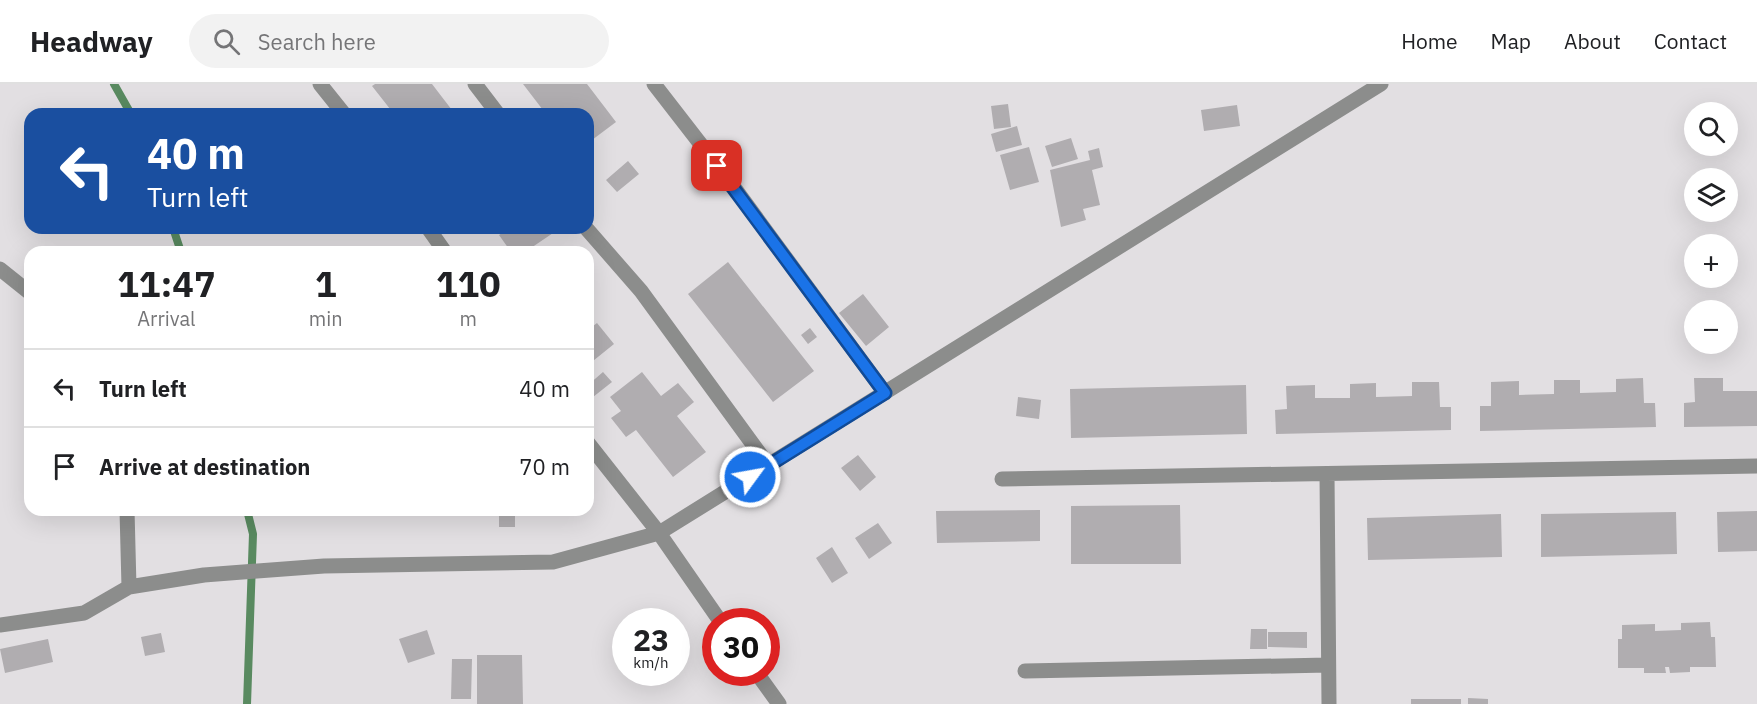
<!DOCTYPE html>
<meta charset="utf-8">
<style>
body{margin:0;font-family:"IBM Plex Sans",sans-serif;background:#f2f2f2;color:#202124;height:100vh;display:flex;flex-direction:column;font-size:22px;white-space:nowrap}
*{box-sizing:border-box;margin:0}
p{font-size:20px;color:#757577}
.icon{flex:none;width:33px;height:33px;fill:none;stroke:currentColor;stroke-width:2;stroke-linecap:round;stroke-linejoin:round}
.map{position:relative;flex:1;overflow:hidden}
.details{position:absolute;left:24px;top:162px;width:570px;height:270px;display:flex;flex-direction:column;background:#fff;border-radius:18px;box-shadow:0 6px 24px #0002}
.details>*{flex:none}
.banner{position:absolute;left:24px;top:24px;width:570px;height:126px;border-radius:18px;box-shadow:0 6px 24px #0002;background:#1a4fa0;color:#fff;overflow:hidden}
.fabs{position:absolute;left:1684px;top:18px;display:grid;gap:12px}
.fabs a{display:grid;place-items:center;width:54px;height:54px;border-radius:50%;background:#fff;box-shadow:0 6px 24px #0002;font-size:30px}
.speed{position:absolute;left:612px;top:524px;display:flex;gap:12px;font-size:30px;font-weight:700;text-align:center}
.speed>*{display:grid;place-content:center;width:78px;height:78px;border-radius:50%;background:#fff;box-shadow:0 6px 24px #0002;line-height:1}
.speed small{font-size:15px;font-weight:400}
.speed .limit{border:9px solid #d22;background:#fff;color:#111}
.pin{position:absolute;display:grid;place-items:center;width:51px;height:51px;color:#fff;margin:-26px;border-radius:12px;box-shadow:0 3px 9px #0006}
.me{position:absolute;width:66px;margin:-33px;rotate:58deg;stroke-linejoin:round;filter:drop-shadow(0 0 4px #0008)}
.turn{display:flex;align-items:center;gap:21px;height:126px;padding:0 24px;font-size:27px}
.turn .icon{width:78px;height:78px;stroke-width:2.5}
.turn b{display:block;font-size:42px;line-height:51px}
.eta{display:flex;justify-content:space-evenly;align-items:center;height:102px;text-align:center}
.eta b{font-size:36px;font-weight:800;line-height:42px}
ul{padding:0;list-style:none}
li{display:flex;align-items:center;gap:18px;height:78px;padding:0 24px;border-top:2px solid #e0e0e0}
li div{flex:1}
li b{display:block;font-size:22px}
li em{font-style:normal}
header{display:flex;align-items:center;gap:36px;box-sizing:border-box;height:84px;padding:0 30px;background:#fff;border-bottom:2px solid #e0e0e0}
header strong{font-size:28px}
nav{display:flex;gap:33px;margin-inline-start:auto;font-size:21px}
.search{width:420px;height:54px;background:#f2f2f2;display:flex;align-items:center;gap:15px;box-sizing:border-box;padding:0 21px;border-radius:33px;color:#757577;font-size:22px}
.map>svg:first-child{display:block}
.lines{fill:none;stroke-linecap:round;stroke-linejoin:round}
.stream{stroke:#598a60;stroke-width:8}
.building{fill:#b0adb0}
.minor{stroke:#8c8d8c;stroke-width:15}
.route-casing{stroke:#114b97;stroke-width:15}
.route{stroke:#1a73e8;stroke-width:10}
</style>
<header>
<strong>Headway</strong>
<div class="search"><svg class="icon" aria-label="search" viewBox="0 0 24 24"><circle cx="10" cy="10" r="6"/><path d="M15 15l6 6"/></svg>Search here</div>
<nav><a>Home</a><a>Map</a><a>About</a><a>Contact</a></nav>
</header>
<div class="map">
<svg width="1757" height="620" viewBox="0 0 1757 620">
<rect width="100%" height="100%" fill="#e2dfe2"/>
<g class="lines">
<path class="stream" d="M114,0L131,30
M173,144L181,168
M247,426L253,450L247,620"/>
</g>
<path class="building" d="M375,0H432L455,30H394L372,2Z
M523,0H587L616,38L588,59V30H546Z
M1008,20L1011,43L994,45L991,22Z
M1237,21L1240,42L1204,47L1201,26Z
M1017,42L1022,61L996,68L991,50Z
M1071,54L1078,75L1052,83L1045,62Z
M1029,63L1039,98L1010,106L1000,71Z
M1099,64L1103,83L1092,86L1100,121L1083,125L1086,136L1061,143L1050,86L1090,76L1088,67Z
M628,77L639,90L617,108L606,96Z
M510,144H558L559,145L525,168H511L499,151Z
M728,178L814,287L773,318L688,210Z
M863,210L889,243L866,262L839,229Z
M597,239L614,260L588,281V246Z
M810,244L817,253L808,260L801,251Z
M603,288L612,298L588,317V301Z
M642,288L661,312L678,299L694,318L677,332L706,368L673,393L636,346L626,353L611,334L621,327L610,313Z
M1643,294L1644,319H1655L1656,343L1480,347V322H1491V298L1519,297V311L1554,310V296H1580V309L1616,308V295Z
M1694,294H1723V307H1757V342L1684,343V319L1695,318Z
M1412,298H1439L1440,323H1451V346L1276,350L1275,326L1287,325L1286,302L1315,301V314H1350V300L1376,299V313L1412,312Z
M1246,301L1247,350L1071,354L1070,305Z
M1018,313L1041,316L1039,335L1016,332Z
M858,371L876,393L860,407L841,384Z
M1180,421L1181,480H1071V422Z
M1040,426V457L937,459L936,427Z
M1757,427V467L1718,468L1717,428Z
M515,428V443H499V429Z
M1676,428L1677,470L1541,473V430Z
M1501,430L1502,473L1368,476L1367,434Z
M878,439L892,459L869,475L855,454Z
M832,463L848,489L832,499L816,474Z
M1710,538L1711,553H1715L1716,583H1690V588L1670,589L1669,583H1665L1666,589H1644V584H1618V555H1622V541L1655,540V547L1681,546V539Z
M1251,545H1267V565H1250Z
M427,546L435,570L408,579L399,555Z
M1268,548H1307V564L1268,563Z
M161,549L165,568L145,572L141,553Z
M48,555L53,578L5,589L0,565Z
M477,571H522L523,620H477Z
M452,575H472L471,615H451Z
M1468,614L1488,615V620H1468Z
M1411,615H1461V620H1411Z"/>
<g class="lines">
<path class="minor" d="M320,0L344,30
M475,0L498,30
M654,0L730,98L885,309
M428,144L445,168
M586,144L641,207L768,381
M0,185L30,209
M588,359L659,449L720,537
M1327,390L1329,620
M1002,395L1757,382
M127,426L129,503
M0,541L84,529L129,503L204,491L324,482L553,478L659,449L1381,0
M1025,587L1328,581
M756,588L779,620"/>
</g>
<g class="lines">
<defs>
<path id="route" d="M717,82L885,309L750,393"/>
</defs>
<use href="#route" class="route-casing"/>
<use href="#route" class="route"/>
</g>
</svg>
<div class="fabs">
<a><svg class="icon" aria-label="search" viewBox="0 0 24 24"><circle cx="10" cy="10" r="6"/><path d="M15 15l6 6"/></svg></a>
<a><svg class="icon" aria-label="layers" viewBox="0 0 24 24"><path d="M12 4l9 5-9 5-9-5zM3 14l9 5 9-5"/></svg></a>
<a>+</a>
<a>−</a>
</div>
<div class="speed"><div>23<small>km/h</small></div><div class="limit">30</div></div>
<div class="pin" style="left:717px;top:82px;background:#d93025"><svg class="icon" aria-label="arrive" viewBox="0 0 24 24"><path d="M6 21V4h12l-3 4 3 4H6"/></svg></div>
<svg class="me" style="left:750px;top:393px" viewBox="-20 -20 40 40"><circle r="17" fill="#1a73e8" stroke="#fff" stroke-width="3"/><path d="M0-11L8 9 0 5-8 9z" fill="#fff"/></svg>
<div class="banner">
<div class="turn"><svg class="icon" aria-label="left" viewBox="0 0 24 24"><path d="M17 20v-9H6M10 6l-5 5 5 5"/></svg><div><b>40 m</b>Turn left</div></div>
</div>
<section class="details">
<div class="eta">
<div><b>11:47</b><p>Arrival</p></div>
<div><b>1</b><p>min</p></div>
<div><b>110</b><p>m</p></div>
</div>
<ul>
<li><svg class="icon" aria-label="left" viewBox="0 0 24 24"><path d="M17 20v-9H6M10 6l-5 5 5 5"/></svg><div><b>Turn left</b></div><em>40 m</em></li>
<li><svg class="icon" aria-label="arrive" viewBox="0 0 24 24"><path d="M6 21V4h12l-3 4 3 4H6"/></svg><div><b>Arrive at destination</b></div><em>70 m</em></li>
</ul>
</section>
</div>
